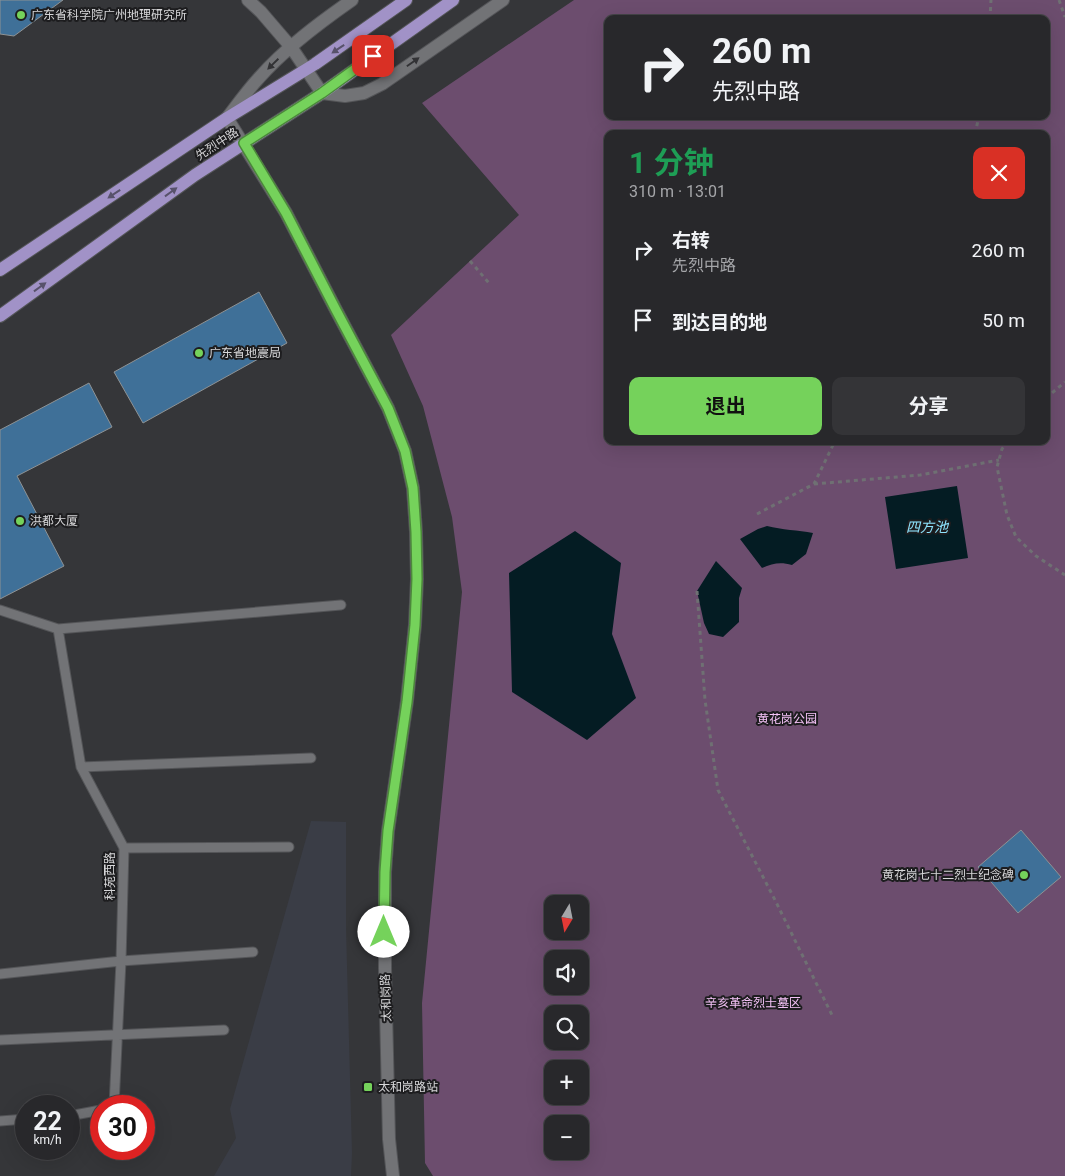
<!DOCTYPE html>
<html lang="zh">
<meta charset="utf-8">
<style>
body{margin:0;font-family:Roboto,"Noto Sans SC",sans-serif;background:#343437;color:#f1f3f6;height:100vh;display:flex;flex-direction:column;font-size:19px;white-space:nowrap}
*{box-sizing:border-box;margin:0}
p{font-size:16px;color:#a5a6a9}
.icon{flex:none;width:28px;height:28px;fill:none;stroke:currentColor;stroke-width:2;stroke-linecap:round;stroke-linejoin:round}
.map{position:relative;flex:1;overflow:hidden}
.drawer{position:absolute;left:604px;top:130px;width:446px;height:315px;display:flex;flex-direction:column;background:#28282b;border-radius:10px;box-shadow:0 5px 20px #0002,0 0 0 1px #444447}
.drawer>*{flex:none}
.top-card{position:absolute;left:604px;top:15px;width:446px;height:105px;border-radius:10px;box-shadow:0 5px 20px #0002,0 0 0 1px #444447;background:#28282b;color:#f1f3f6;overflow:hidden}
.needle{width:32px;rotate:190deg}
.tools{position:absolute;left:544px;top:895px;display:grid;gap:10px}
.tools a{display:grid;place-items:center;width:45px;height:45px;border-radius:10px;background:#28282b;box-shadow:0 5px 20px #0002,0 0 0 1px #444447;font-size:25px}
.speed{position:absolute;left:15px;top:1095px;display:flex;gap:10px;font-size:25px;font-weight:700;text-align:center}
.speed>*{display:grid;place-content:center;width:65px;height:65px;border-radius:50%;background:#28282b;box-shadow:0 5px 20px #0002,0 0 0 1px #444447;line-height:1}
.speed small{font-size:12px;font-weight:400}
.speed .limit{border:8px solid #d22;background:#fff;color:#111}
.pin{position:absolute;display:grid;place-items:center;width:42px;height:42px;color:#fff;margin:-21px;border-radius:10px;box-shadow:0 2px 8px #0006}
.me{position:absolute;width:55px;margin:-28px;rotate:0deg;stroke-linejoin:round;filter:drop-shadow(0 0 4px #0008)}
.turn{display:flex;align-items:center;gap:18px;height:105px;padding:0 25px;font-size:22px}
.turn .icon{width:65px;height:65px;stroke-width:2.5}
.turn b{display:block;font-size:35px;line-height:42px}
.round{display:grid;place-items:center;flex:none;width:52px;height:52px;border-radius:10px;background:#343437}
.headline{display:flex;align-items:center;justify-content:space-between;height:85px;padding:0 25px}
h1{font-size:30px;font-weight:700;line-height:38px;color:#1e9e55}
.cta{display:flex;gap:10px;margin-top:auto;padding:10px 25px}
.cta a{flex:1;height:58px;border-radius:10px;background:#75d25b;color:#111;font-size:20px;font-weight:700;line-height:58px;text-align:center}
.cta a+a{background:#343437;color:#f1f3f6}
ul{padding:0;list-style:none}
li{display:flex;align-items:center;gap:15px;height:70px;padding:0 25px}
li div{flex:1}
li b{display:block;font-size:19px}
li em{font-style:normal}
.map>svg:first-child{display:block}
.built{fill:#3a3d46}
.green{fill:#6c4d6e;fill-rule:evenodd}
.water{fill:#041c23}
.building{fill:#3f7098;stroke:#8e9294}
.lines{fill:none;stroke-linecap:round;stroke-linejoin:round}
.service-casing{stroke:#545558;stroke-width:11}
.minor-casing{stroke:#545558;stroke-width:14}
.primary-casing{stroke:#545558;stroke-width:14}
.path{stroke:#6f7073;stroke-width:3;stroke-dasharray:4 4;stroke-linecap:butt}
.service{stroke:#727376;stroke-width:9}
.minor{stroke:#727376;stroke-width:12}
.primary{stroke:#a192c7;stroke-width:12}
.oneway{fill:#58526b}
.oneway2{fill:#323235}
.route-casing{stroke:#4c883b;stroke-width:12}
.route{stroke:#75d25b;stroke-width:9}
.poi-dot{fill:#75d25b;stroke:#1d1d1f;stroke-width:2}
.labels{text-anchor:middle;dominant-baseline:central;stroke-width:4;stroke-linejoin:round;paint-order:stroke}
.poi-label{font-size:12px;fill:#d7d7d9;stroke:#1d1d1f;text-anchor:start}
.street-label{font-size:12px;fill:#d7d7d9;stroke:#1d1d1f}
.park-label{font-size:12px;fill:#f4c2f7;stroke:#1d1d1f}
.water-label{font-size:14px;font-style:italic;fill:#8de3fd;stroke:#1d1d1f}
</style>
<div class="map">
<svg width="1065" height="1176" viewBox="0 0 1065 1176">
<rect width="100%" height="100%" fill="#353639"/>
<path class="built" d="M311,821L346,822V928L352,1153L351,1176H214L236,1138L230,1109Z"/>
<path class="green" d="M574,0H1065V1176H433L425,1163L422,1003L462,592L452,517L423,406L391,335L519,215L422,103ZM608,19H1046V116H608ZM608,134H1046V441H608ZM552,904H580V931H552ZM552,959H580V986H552ZM552,1014H580V1041H552ZM552,1069H580V1096H552ZM552,1124H580V1151H552Z"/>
<path class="water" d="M957,486L968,558L896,569L885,497Z
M767,526C782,530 798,530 813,533L806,554L792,565C781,562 773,563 762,568L740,539L758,529Z
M575,531L621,563L612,634L636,698L587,740L512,692L509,573Z
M716,561L742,588L739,598V622L723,637L709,634L704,623L697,591Z"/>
<path class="building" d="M0,0H63L14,36L0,34Z
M259,292L287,343L143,423L114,372Z
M89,383L112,427L17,476L64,566L0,599V430Z
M1021,830L1061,877L1018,913L978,867Z"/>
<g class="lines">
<defs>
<path id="service" d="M0,610L58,629L341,605
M58,629L81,767L124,848L121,961L114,1106
M81,767L311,758
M124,848L289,847
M0,974L121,961L253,952
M0,1040L224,1030
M69,1116L101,1110
M0,1121L26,1119"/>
<path id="minor" d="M248,0L261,12L291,47L322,93L345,96L364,93L382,84L503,0
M352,0C319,23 284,49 258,79C247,91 237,105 227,118L286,213L336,310L388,408L405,451L413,488L416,532L417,579L415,625L407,701L388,831L385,872V968L389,1139L393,1176"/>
<path id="primary" d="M0,270L227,118L315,64L406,0
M0,316L195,175L322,93L453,0"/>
</defs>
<use href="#service" class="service-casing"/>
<use href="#minor" class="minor-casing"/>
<use href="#primary" class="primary-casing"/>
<path class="path" d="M1059,0L1065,17
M990,19L991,0
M975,134L979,116
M470,261L489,283
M1046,398L1065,382
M1008,441L1002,449L997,467L1007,515L1016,537L1036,556L1065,575
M814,484L920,475L999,460
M757,514L814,484L835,441
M697,591L705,700L718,790L775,900L832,1015"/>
<use href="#service" class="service"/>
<use href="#minor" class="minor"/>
<use href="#primary" class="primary"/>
</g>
<defs><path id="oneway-solid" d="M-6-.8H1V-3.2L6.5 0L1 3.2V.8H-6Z" transform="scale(1.25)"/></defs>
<g class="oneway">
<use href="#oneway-solid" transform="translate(338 49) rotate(146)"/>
<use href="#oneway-solid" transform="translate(171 192) rotate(-36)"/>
<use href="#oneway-solid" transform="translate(114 194) rotate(146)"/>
<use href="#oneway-solid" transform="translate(40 287) rotate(-36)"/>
</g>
<g class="oneway2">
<use href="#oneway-solid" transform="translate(413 62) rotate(-35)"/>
<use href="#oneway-solid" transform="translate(273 64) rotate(136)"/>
</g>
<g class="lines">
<defs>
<path id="route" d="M373,56L322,93L244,143L286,213L336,310L388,408L405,451L413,488L416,532L417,579L415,625L407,702L388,831L385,872L384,932"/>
</defs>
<use href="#route" class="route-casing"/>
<use href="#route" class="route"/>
</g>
<g class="poi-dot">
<circle cx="21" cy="15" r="5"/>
<circle cx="199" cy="353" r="5"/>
<circle cx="20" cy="521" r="5"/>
<circle cx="1024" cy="875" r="5"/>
<rect x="363" y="1082" width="10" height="10" rx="2.5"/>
</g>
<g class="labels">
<g class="poi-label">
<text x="31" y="15">广东省科学院广州地理研究所</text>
<text x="209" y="353">广东省地震局</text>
<text x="30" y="521">洪都大厦</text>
<text x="1014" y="875" text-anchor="end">黄花岗七十二烈士纪念碑</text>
<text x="378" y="1087">太和岗路站</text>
</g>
<g class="street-label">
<text transform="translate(217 144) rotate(-33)">先烈中路</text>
<text transform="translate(110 876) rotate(-90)">科苑西路</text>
<text transform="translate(386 998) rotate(-92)">太和岗路</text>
</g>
<g class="park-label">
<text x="787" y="719">黄花岗公园</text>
<text x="753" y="1003">辛亥革命烈士墓区</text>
</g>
<g class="water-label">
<text x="927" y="527">四方池</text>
</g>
</g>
</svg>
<div class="tools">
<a><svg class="needle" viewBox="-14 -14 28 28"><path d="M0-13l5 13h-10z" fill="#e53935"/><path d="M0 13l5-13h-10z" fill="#a5a6a9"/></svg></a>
<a><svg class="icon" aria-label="sound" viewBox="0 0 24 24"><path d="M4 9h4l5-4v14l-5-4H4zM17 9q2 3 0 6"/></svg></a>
<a><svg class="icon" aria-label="search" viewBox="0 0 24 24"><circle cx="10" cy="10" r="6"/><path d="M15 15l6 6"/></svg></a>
<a>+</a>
<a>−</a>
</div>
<div class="speed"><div>22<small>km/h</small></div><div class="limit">30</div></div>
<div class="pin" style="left:373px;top:56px;background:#d93025"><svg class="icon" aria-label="arrive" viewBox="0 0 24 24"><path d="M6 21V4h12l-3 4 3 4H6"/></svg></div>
<svg class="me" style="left:384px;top:932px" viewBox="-20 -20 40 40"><circle r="19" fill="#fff"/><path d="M0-13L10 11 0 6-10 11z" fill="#75d25b"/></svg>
<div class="top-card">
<div class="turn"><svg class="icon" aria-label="right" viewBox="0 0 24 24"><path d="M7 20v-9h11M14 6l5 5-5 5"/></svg><div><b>260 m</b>先烈中路</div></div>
</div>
<section class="drawer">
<div class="headline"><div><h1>1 分钟</h1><p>310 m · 13:01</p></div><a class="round" style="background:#d93025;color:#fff"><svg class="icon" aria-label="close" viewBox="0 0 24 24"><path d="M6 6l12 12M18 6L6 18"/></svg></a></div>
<ul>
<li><svg class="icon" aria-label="right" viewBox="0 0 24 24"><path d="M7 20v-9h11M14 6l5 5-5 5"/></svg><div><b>右转</b><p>先烈中路</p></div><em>260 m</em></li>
<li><svg class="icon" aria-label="arrive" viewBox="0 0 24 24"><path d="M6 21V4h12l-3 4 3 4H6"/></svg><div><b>到达目的地</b></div><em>50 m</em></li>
</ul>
<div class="cta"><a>退出</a><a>分享</a></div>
</section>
</div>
